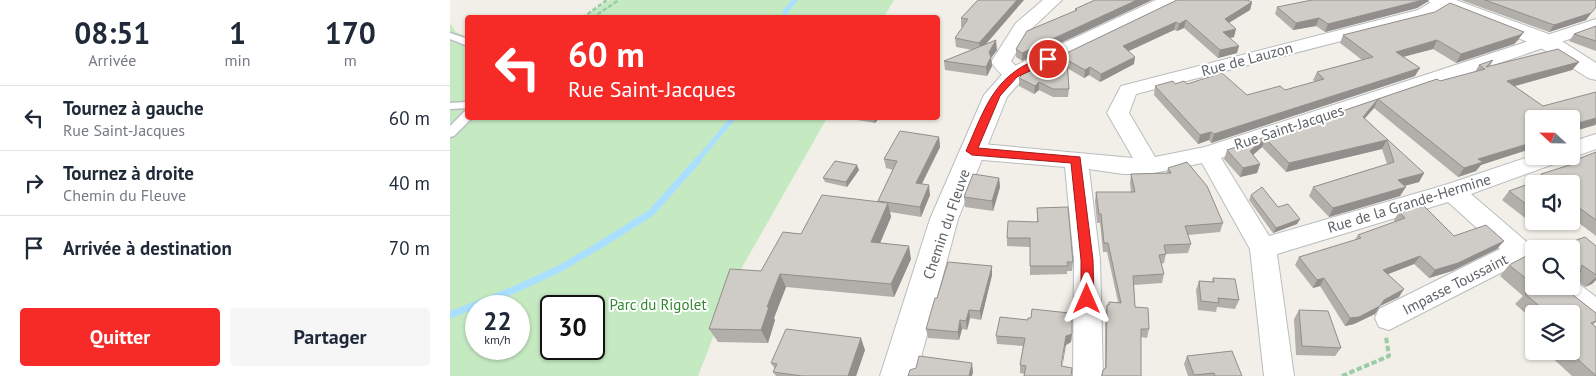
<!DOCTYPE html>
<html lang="fr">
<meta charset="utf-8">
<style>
body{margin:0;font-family:"PT Sans",sans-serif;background:#f6f6f7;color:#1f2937;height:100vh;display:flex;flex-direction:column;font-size:19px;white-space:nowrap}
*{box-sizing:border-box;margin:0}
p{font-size:16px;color:#747a83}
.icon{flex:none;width:28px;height:28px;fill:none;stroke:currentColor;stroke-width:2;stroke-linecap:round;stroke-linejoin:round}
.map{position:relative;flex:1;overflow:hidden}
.panel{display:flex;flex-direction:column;background:#fff;width:450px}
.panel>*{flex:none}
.guide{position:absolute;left:15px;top:15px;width:475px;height:105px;border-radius:5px;box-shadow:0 1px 4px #0004;background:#f62b28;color:#fff;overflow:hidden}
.needle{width:32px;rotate:292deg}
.tools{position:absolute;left:1075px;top:110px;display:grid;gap:10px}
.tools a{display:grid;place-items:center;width:55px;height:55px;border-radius:5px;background:#fff;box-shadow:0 1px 4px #0004;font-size:25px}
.speed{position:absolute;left:15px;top:295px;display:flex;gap:10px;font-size:25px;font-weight:700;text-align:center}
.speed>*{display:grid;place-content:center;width:65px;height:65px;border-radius:50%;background:#fff;box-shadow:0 1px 4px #0004;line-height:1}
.speed small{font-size:12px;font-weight:400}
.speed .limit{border:2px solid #111;border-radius:8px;background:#fff;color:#111}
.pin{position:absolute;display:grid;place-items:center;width:42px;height:42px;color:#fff;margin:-21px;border:2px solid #fff;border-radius:50%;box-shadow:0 1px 5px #0007}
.me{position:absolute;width:55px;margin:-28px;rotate:0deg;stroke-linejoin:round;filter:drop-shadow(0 0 4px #0008)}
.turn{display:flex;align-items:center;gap:18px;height:105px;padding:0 20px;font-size:22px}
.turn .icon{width:65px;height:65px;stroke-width:2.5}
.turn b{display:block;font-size:35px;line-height:42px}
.eta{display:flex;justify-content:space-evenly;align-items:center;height:85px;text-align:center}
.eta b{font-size:30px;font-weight:700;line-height:35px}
.cta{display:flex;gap:10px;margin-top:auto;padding:10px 20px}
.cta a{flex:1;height:58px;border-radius:5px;background:#f62b28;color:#fff;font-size:20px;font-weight:700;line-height:58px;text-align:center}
.cta a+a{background:#f6f6f7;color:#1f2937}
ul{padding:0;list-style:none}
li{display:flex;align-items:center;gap:15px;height:65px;padding:0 20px;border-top:1px solid #e0e1e3}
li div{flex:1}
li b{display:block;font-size:19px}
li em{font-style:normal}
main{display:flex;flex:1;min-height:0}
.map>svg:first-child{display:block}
.green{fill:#c5eac2;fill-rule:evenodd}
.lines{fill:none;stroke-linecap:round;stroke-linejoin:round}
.stream-far1{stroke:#aadfff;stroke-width:5}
.stream{stroke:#aadfff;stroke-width:7}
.service-casing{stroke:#b9bdc1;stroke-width:3}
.minor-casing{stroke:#b9bdc1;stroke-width:2}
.tertiary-casing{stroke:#b9bdc1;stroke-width:2}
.path-far1{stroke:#9acca6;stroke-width:2.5;stroke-dasharray:4.5 2;stroke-linecap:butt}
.path{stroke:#9acca6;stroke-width:4;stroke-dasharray:5.5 2.5;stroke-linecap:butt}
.service{fill:#fff;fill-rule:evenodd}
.minor{fill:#fff;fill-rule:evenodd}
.tertiary{fill:#fff;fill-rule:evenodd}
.wall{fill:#b2afaa}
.shaded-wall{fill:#918e8b}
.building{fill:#cfcbc6;stroke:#918e8b}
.route{fill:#f62b28;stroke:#a01c1a}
.labels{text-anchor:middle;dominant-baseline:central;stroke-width:4;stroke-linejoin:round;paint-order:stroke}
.street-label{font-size:15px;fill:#5e6368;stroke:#fff}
.park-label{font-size:15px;fill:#30872f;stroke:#fff}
</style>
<main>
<section class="panel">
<div class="eta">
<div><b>08:51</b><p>Arrivée</p></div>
<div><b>1</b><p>min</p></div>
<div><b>170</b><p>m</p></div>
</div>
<ul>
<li><svg class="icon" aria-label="left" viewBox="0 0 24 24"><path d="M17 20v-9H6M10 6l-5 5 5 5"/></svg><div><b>Tournez à gauche</b><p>Rue Saint-Jacques</p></div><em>60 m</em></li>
<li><svg class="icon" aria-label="right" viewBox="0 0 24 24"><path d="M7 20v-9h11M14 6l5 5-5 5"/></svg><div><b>Tournez à droite</b><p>Chemin du Fleuve</p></div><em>40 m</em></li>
<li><svg class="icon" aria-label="arrive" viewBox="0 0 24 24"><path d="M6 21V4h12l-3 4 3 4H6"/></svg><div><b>Arrivée à destination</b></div><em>70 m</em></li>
</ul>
<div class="cta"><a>Quitter</a><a>Partager</a></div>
</section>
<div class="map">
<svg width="1146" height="376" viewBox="0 0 1146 376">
<rect width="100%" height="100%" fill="#f1efe7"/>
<path class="green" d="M160,0H444L434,17H133Z
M0,23L6,32L17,37L18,118H377L286,278L248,376H0ZM26,306H69V349H26ZM101,306H144V349H101Z"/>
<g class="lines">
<path class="stream-far1" d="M335,18V12L345,0
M247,161L283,118"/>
<path class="stream" d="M0,315L66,289L109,269L150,245L201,213L248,160"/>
<defs>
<path id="service" d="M0,33L18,39V46L0,39Z
M18,102V108L0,109V103Z
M14,112H18V118H22L4,136L0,137V126Z"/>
<path id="minor" d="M593,0H612L579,31L561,61L574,75L571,79C557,83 549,73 541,62L566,23Z
M985,0H1004L992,12L980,18L686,94L679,113L705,157L755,147L1146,19V30L771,158L819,236L995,185L1084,155L1115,156L1112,161L1021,194L1085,249H1084V274L1075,271L1068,264L939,330L929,327L925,318L929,309L1050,249L998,202L827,254L844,376H814L800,249L752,163L699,174H673L639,169L650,260L653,376H623L624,260L615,167L521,159L513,156L510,151L513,146L521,143L683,158L657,113L671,86L968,10Z
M1146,134V149L1121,158L1116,156H1121V142Z
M1121,278L1146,297V326C1129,320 1107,302 1098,286H1121Z"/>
<path id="tertiary" d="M706,0H732L729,4L572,80L557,97L508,219L466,376H430L480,219L534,95L556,70Z
M978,0H1006L1104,36L1146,63V80L1138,78L1088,46L981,4Z"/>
</defs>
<use href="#service" class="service-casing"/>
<use href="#minor" class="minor-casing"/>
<use href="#tertiary" class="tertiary-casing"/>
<path class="path-far1" d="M132,18L157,0
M142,18L169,0"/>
<path class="path" d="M892,376L939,356L936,337"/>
<use href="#service" class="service"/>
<use href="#minor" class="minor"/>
<use href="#tertiary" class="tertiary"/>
</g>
<path class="wall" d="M528,0L535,45L547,50L541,58L542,66L537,76L495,70L494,61L523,50L506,47L505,38L513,27H511V18Z
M645,0H702L572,61L566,57V49L625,11V9Z
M727,0L802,2L800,10L779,23L784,37L780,38L787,53L768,58L734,28L727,31L724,30L679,51L684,64L650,82L639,75L634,78L617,68L619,89L618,97H603L589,90L584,94L569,86V78Z
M862,0H979L977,2L967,8L875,32L866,26L843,30L825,14L827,7Z
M1011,0H1146L1136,20L1099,32Z
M1146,26V51L1119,41L1124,34Z
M893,35L1068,40L1064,44L1006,63L983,49L953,57L965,76L761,143L759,140L748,144L704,95L705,86L725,84H737L797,95L835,90L865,82L863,80L867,72L912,60L890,43Z
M1043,60L1040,66L1129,62L1122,70L1064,86L1093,106L1146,124L1145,125L1121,132V119L1031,165L1026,171L1008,177L924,108L914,119L974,173L969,182L954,186L950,196L879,217L859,196L863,187L937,164L932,149L836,172L812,147L803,155L810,164L807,173L790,177L774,159L777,150L987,79L990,81L1025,72L1029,65Z
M406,118H429L425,123L407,120Z
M489,137L490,147L472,184L480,195L471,217L440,212L441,217L430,243L461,259L444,297L336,287L324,318L325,320L318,343L268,342L259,329L311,271L351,234L428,202V201L443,170L436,168L434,159Z
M1146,152V236L1121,217V184H1084V219L1079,221L1052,200L1059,191L1085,181L1091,174L1119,165L1123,161Z
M718,168L773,223L770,232L738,235L741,244L738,253L716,254L714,263L711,264L714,274L712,283L684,285L685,307L699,329L697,338L691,337V376H651L653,370L655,368V314L657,305H658L659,302H668L657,252H653L650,223H647L645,201L646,192H681L680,183L681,174L717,173Z
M409,170L397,187L375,182L373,178Z
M549,178L550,187L543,211L515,207L514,197Z
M801,195L828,207L850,219L847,224L823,233L799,200Z
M587,208L623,262L622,271H617V274L580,275V247L557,246V238L587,222Z
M949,212L1004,236L1047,249L1002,271L979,278L964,264L938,274L949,297L930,306L925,314L904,324L895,326L870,286L863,288L845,265L849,257L904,241L908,235L945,222L944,220Z
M1146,246V280L1142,284L1135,287L1125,279L1121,282V249Z
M1084,261V286H1116L1123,295L1146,313V322L1143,325L1146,376H1122L1096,352L1121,351V314H1084V321L1065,304L1073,296L1050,276L1059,265Z
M542,275L531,320L520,318L517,330L512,329L509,340L478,338L476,329L487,298Z
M763,278L789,300L785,309L767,307L766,312L748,310L746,290L749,281L762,282Z
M849,310L891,348L885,356L846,355L844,319Z
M619,315L622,334L621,342L616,345L575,374L570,373V365L573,346L547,344L546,336L581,318Z
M415,350L406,376H326L323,372L325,369L321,363Z
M737,356L792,376H738L734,364Z"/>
<path class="shaded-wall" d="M567,0H574L530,51L529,43Z
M687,0H702L572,61V53Z
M973,0H979L977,2L967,8L875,32L878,24Z
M802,2L800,10L773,26L775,19Z
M1146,7L1136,20L1099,32L1104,25Z
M869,18L866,26L843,30L846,23Z
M736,20L734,28L727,31L729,24Z
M726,22L724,30L672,54L673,46Z
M786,29L784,37L771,40L773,32Z
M1074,32L1068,40L1064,44L1006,63L1011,54Z
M546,40L547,50L541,58L542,66L537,76L536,67L539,52Z
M987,40L983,49L941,60L946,52Z
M789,46L787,53L768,58L770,50Z
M685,57L684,64L650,82L651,74Z
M1129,62L1122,70L1051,90L1057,81Z
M640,67L639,75L634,78L635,70Z
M970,68L965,76L761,143L764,134Z
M589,82V90L584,94L585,86Z
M928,99L924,108L908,126L913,117Z
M423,118H429L425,123Z
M1146,118V124L1145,125L1121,132V125Z
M761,132L759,140L748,144L750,135Z
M489,137L490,147L467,193L466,183Z
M815,138L812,147L797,160L800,151Z
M937,140L932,149L836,172L839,163Z
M1084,142V148L1031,165L1026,171L1008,177L1014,168L1028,159Z
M810,164L807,173L790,177L793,168Z
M407,165L409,170L397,187L396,182Z
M974,173L969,182L943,189L948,180Z
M549,178L550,187L543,211L542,201Z
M479,185L480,195L471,217L470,207Z
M956,187L950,196L879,217L883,208Z
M438,203L441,217L425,255L421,242Z
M1084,216V219L1079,221Z
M850,219L847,224L823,233L826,228Z
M1054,241L1047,249L1002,271L979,278L985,270Z
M459,246L461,259L444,297L441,284Z
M970,256L964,264L928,278L933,270Z
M542,266V275L531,320L530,311Z
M330,274L336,287L324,318L325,320L318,343L311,330L317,307Z
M1146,277V280L1142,284L1135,287Z
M874,278L870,286L863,288L867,280Z
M954,289L949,297L930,306L925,314L904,324L895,326L900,318L934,300Z
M519,310L520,318L517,330L516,321Z
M510,320L512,329L509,340L508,332Z
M622,334L621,342L616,345L611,374L616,336Z
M411,338L415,350L406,376H398Z
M522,363L523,372L522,376H519Z"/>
<path class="building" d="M528,0H567L529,43L505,38L518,19L511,18Z
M645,0H687L572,53L566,49L577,31L627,10L625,9Z
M727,0H797L802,2L775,19L786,29L773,32L789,46L770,50L736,20L729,24L726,22L673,46L685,57L651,74L640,67L635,70L617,60L619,89H603L589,82L585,86L569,78L573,74Z
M862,0H973L878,24L869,18L846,23L827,7Z
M1035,0H1146V7L1141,13L1104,25Z
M1000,3L1074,32L1070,35L1011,54L987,40L946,52L970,68L764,134L761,132L750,135L705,86L723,81L725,84L734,81L737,84L772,73L797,95L830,86L835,90L874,79L867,72L923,57L893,35L985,12Z
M1146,26V41L1124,34Z
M546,40L539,52L541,57L536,67L494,61Z
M1108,49L1129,62L1057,81L1093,106L1146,92V118L1121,125V119H1084V142L1028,159L1033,162L1014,168L928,99L913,117L974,173L948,180L956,187L883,208L863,187L944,162L937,140L839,163L815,138L800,151L810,164L793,168L777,150L987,79L990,81L1035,69L1029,65L1043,60L1036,67Z
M450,131L489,137L466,183L479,185L470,207L428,201L447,161L434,159Z
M1146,152V220L1121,202V184H1084V210L1059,191L1095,178L1091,174L1126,163L1123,161Z
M385,161L407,165L396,182L373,178Z
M737,162L757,186L773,223L735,226L741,244L714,245L716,254L709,255L714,274L683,276L685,307L698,308L699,329H691V376H652L653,370L656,368L657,305H659V302L671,303L658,243H654L651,214H649L646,192H685L681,174L721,173L718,168Z
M523,174L549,178L542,201L514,197Z
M812,187L828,207L838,204L850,219L826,228L801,195Z
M372,195L438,203L421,242L459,246L441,284L330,274L317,307H319L311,330L259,329L280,269L311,271L333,232L351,234Z
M973,205L1004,236L1036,225L1054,241L1008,263L985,270L970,256L933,270L954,289L934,300L930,306L909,317L900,318L874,278L867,280L849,257L911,238L908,235L955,218L949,212Z
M618,207L623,262H617L618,266H580V238H557L558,221L588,222L587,208Z
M1135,237L1146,246V275L1132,265L1130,273L1121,274V249H1102Z
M1078,255L1084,261V285L1059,265Z
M498,262L542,266L530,311L519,310L516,321L510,320L508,332L476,329L485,298H487Z
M763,278L785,279L789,300L768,298L769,303L751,301L749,281L764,282Z
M1085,286H1116L1123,295L1146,313V321L1141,323L1146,327V376L1119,351H1121V335L1124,334L1121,332V314H1099L1075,294L1087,288Z
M582,309L619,313V315H622V334L616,336L611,366L622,368L621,376H574L576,366L570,365L575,338L546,336L550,317L578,320V318H581Z
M849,310L878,311L891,348L852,346Z
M336,329L411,338L398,376H352L323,372L327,364L321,363Z
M782,351L792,376H765L764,373L744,375L737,356Z
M469,356L522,363L519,376H458L460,370L466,368Z"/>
<path class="route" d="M598,56L601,57V61L567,77L550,96L528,148L630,157L643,260L644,299L642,303L637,304L633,303L631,299V260L621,163L522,155L516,151C536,106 545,71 598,56Z"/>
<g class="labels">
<g class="street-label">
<text transform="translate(797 59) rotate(-15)">Rue de Lauzon</text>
<text transform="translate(839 127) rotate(-18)">Rue Saint-Jacques</text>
<text transform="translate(959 203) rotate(-17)">Rue de la Grande-Hermine</text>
<text transform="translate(496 224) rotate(-71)">Chemin du Fleuve</text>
<text transform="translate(1005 284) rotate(-27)">Impasse Toussaint</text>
</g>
<g class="park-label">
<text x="208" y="304">Parc du Rigolet</text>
</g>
</g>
</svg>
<div class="tools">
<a><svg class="needle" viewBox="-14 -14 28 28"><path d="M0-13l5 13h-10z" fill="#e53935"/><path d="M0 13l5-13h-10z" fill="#747a83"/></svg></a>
<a><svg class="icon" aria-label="sound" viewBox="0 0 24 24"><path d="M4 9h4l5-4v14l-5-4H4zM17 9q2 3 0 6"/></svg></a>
<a><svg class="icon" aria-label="search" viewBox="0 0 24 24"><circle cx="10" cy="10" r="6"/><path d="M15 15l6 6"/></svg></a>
<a><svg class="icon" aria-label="layers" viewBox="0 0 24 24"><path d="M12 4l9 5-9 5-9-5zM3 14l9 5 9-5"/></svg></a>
</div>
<div class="speed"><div>22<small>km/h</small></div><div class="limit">30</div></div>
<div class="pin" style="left:598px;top:59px;background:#d93025"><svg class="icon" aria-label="arrive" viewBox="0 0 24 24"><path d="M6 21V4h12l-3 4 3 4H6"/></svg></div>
<svg class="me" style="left:637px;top:299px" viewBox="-20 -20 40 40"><path d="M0-17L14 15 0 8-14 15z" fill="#f62b28" stroke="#fff" stroke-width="4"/></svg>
<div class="guide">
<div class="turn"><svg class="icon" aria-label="left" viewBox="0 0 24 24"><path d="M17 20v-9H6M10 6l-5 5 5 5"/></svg><div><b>60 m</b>Rue Saint-Jacques</div></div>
</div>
</div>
</main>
